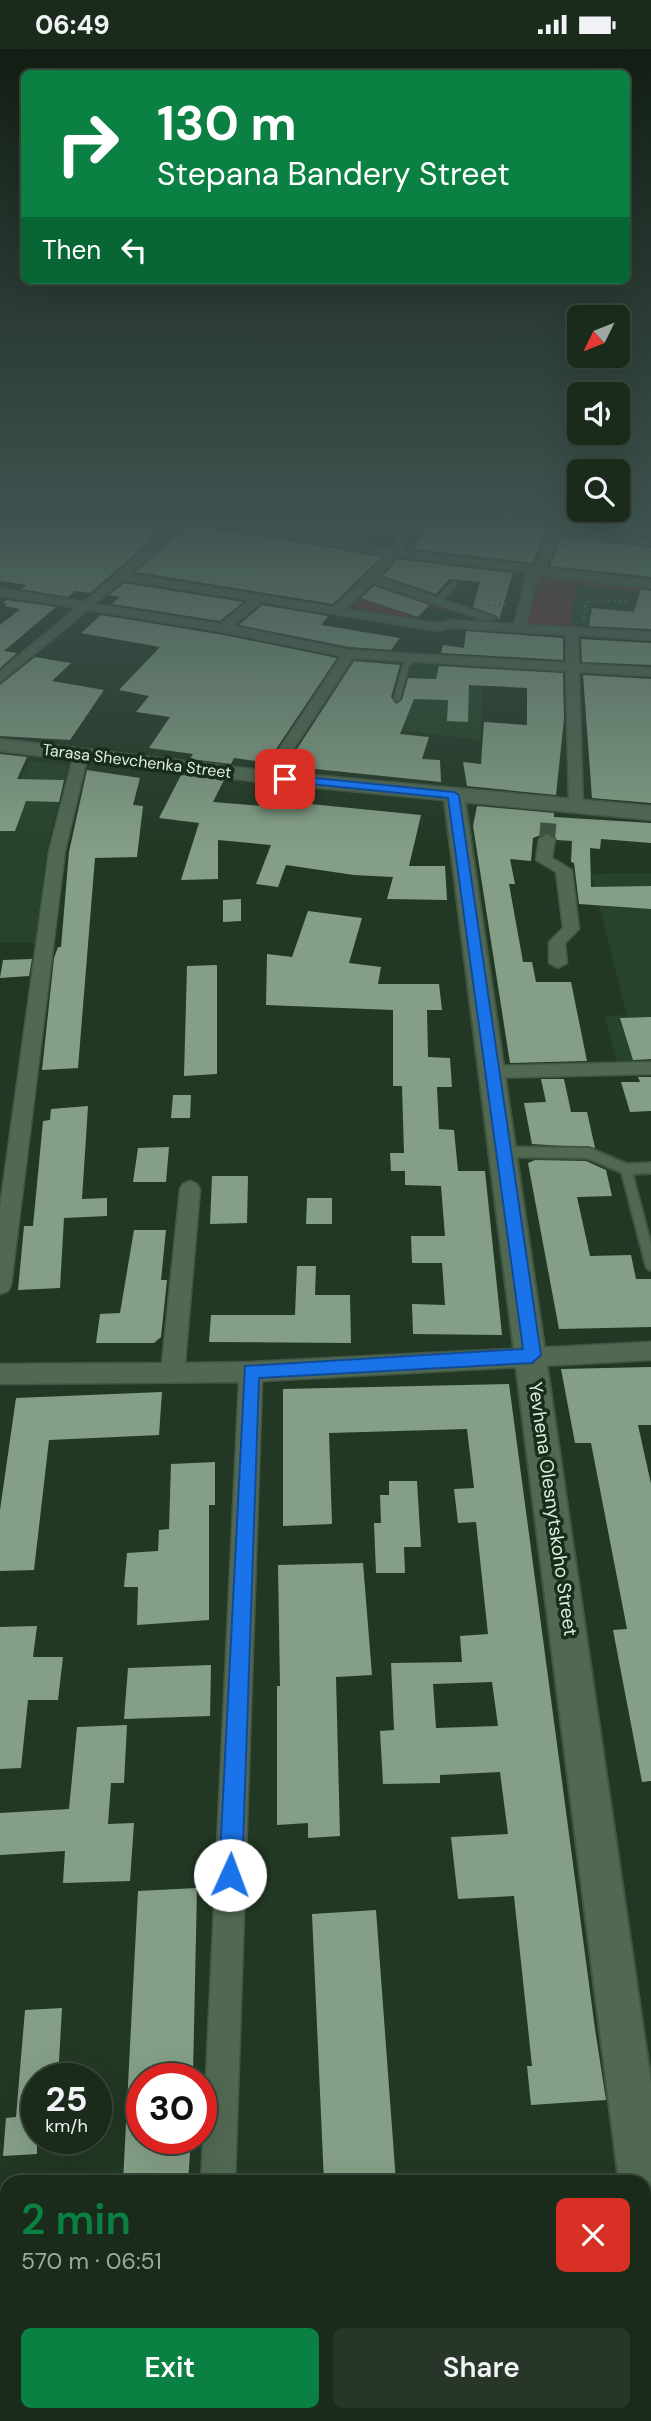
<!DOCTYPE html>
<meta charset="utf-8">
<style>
body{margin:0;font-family:"DM Sans",sans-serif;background:#273628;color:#f1f3f6;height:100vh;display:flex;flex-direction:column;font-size:26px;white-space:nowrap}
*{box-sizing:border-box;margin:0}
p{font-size:23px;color:#9fa7a3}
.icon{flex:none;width:38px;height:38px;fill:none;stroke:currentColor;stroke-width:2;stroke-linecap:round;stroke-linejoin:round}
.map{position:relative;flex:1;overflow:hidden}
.side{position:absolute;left:0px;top:2126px;width:651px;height:247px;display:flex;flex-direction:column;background:#1a2a1b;border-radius:21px 21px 0 0;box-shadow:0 7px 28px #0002,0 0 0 2px #38463a}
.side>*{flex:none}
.guide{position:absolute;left:21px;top:21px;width:609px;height:214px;border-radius:10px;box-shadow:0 7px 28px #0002,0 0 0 2px #38463a;background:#0b8043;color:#fff;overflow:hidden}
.needle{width:46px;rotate:227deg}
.controls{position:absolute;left:567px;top:256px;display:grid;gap:14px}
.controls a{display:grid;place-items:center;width:63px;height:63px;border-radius:10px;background:#1a2a1b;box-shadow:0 7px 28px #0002,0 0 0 2px #38463a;font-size:35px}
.speed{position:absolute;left:21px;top:2014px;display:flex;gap:14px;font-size:35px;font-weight:700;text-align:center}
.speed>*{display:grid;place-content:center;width:91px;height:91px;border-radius:50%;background:#1a2a1b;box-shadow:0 7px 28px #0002,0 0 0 2px #38463a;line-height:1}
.speed small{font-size:18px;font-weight:400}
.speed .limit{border:10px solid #d22;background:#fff;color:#111}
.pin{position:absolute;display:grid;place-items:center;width:60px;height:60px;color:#fff;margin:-30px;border-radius:14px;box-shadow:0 4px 10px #0006}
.me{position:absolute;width:77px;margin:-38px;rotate:2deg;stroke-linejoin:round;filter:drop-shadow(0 0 5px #0008)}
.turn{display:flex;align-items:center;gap:24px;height:147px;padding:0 21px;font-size:32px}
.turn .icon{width:91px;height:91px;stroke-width:2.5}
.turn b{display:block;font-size:49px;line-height:60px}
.then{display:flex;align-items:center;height:66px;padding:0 21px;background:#0003;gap:14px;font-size:26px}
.round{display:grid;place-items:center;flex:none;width:74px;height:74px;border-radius:10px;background:#273628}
.summary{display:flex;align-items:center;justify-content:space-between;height:119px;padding:0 21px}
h1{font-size:42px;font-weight:600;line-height:52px;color:#0b8043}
.cta{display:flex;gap:14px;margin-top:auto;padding:14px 21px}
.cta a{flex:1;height:80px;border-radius:10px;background:#0b8043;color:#fff;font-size:28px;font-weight:600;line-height:80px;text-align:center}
.cta a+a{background:#273628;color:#f1f3f6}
.status{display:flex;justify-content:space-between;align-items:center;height:49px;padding:0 35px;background:#1a2a1b;direction:ltr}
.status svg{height:19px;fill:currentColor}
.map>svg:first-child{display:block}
.built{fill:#27432a}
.green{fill:#722d3b}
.building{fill:#859f87;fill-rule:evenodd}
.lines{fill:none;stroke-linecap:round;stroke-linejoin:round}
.minor-tunnel{stroke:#3e5340;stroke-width:16;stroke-dasharray:16 8;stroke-linecap:butt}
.service-far1-casing{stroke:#425544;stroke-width:8}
.service-casing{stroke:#425544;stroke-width:14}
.minor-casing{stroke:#425544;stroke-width:3}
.tertiary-casing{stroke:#425544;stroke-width:4}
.secondary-casing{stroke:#425544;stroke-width:3}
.path{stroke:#627564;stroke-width:2.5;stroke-dasharray:2 3.5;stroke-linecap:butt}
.service-far1{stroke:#516953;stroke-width:6}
.service{stroke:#516953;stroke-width:10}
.minor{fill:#516953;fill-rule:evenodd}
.tertiary{fill:#516953;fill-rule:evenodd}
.secondary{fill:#516953;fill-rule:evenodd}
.route{fill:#1a73e8;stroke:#114b97;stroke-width:2}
.labels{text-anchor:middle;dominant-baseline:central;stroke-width:7;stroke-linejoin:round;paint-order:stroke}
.far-street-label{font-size:16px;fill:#e0eee1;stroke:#182e1b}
.street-label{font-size:19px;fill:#e0eee1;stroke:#182e1b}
</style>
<div class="status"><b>06:49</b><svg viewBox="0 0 49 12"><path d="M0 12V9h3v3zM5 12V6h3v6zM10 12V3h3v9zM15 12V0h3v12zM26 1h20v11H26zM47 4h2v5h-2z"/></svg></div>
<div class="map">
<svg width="651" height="2372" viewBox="0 0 651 2372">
<rect width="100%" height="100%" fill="#223824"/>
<path class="built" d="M538,526L651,539V583L530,577Z
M350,609L484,621L480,691L309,670Z
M30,712L68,716L47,799L35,894H0V747L18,735Z
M651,824V1012L617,1013L605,967L627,966L591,825Z"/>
<path class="green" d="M326,474H352L369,494L321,486Z
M538,526L642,538L640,543L576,536L570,579L530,577L526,575Z
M380,539L452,561L448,563L392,544L362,549L430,574L351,558L367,542Z"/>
<path class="building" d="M0,474H171L90,544L75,542L68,548L21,540L27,536L0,532Z
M429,474H548L533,514L414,500Z
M569,474H651V488Z
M189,476L326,498L381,508L333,555L136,523Z
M561,487L651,499V528L550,517Z
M397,510L513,524L499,571L497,567L473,558L480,533L449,530L436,545L383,527Z
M124,534L243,553L220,572L112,555L120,548L109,546Z
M374,537L429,556L418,568L361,549Z
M641,540L651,542V580L589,577L592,559L634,563Z
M6,551L56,558L4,602L17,604L0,619V576L20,560L5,557L7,554H3Z
M262,556L328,567L321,576L400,589L391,601L349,598L239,576Z
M101,566L224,586L337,609L274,703L272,700L264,713L234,709L231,715L190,710L193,705L149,699L170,668L136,663L149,647L119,641L160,598L81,584Z
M466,582L563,589V611L441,604L443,596L464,599Z
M581,590L651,594V616L582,613Z
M35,608L71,614L52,632L104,641L70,691L0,687V636Z
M354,612L400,616L391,648L396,655L402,651L408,629L436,630L439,617L563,624L564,670L556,746L467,737L463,713L481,715L484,673L527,676V639L469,636L468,673L447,672L448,651L414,650L400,685L429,688L422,710L440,711L441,733L286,717Z
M583,626L651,630V754L592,749Z
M0,705L27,708L17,730L64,731L59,753L26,752L15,782H0Z
M87,721L140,729L133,756L143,757L137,808L95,809L78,1019L42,1021L54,909L58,898H61L69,803Z
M181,726L224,731L213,753L288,759L290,753L421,766L409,817H445L447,851L387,850L393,828L354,826L286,816L278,838L256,835L271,796L218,791V830L181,831L199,774L159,769Z
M477,757L554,764V768L651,774V794L601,790L600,800L590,799L591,838L651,837V860L579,855L574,814L571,813L572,792L557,791L548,783L533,789L531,812L510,810L515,835H509L523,913H532L536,933H571L587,1012L510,1014L473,777Z
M241,850V872L223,873V851Z
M308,862L362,869L349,914L381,918L378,935H439L442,961H427L428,1008L450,1009L452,1038H437L439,1080L454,1081L458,1122H485L502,1286L413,1285L412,1255L445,1256L442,1214H412L411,1187H445L441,1137L405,1136V1122H391L390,1104H404L402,1037H393V961L266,956L267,905L292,908Z
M32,910L29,927L0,929L3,911Z
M217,916V1025L184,1027L187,917Z
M651,968V1010L633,1011L620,969Z
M638,1028H651V1062L630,1063L621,1033H640Z
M541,1030H564L571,1063H587L595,1099L532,1095L524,1054L546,1053Z
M173,1046H191L190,1069H171Z
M88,1057L82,1150L107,1149V1167L64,1169L60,1239L18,1241L24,1177H33L43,1072L50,1071L51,1060Z
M169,1098L166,1133H133L138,1099Z
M535,1111L586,1112L606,1121L612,1147L577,1148L590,1207L631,1206L636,1230H651V1278L559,1280L528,1114Z
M212,1127H248L247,1174L210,1175Z
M307,1149H332V1175H306Z
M134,1181H166L161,1231H167L161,1288L154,1294H96L100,1265L120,1264Z
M297,1217H316L315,1246H350L351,1294L209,1293L211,1266H295Z
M651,1318V1376H638L651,1435V1732L642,1733L613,1581L627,1580L591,1394H575L561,1320Z
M509,1335L595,1980L606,2051L531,2056L527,2017H532L514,1847L458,1850L451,1788L508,1785L500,1723L440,1726V1734L383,1735L380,1682L394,1681L391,1614L462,1613L460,1587L488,1585L476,1473L458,1474L454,1440L474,1439L467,1380L329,1384L332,1475L283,1477V1340ZM492,1633L498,1677L436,1679L433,1635Z
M162,1343L159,1386L49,1391L34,1521L0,1522V1461L16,1349Z
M215,1413V1456H209V1571L137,1576L138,1538H124L127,1504L158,1502L159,1481L169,1480L171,1415Z
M389,1432H417L421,1498H404L405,1524H376L374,1474H381L380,1446H389Z
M363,1514L372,1626L336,1628L340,1787L308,1789V1774L277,1776V1637H280L278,1516Z
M37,1577L33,1608H63L58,1651H28L21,1719L0,1720V1578Z
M211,1616L210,1667L124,1670L128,1619Z
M127,1676L124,1734H111L108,1775L134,1774L130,1832L63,1834L65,1802L0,1806V1764L69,1760L77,1678Z
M197,1839L193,2025L142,2028V2090H191L188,2133H123L138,1842Z
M376,1861L396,2133H324L312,1865Z
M62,1959L58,2030H37V2105L3,2107L6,2069L16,2068L25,1961Z"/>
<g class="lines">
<path class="minor-tunnel" d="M547,790L549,768"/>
<defs>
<path id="service-far1" d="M437,552L454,535
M397,649L406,616L412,611"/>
<path id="service" d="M504,1103L588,1104L626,1120L651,1216
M626,1120L651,1119"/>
<path id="minor" d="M176,474H188L130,525L334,558L386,506L209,474H236L391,500L409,474H420L401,501L535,517L551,474L651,491V497L559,484L546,519L651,531V539L538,526L526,576L651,583V591L578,586L579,615L651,619V627L579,623L583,758L576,762L569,758L566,622L353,609L275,728L268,732L261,728L341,607L224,583L88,561L0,633V622L76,559L0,547V539L83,553ZM396,507L527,523L514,575L452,571L437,574L346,560L373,534L486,572L496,569L379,528ZM123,531L249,551L221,575L95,555ZM261,553L437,582L452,579L566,586V614L349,601L233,577Z
M81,701L88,705L65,802L11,1236L8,1242L0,1245V1158L49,802L74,705Z
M547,785L555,790L552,809L572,821L579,880L565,894L567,914L558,919L549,914V893L563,879L556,823L536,811L539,790Z
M651,1013V1025L493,1029L484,1023L493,1017Z
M190,1132L197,1135L200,1140L185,1314L251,1313L651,1293V1311L262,1332L235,2133H201L239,1333L0,1335V1315L162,1314L180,1140L183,1135Z
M190,2366H228L227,2372H189Z"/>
<path id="tertiary" d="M454,740L464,746L651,2034V2228L644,2225V2133H619L444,746Z"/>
<path id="secondary" d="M0,690L268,722L651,757V771L268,734L0,702Z"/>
</defs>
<use href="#service-far1" class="service-far1-casing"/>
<use href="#service" class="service-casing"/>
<use href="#minor" class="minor-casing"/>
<use href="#tertiary" class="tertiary-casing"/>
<use href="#secondary" class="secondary-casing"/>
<path class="path" d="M357,474L369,485
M372,486L382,474
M488,557L508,555
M584,569L585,555L589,551L629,552"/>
<use href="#service-far1" class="service-far1"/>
<use href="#service" class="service"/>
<use href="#minor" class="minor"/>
<use href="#tertiary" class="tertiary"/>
<use href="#secondary" class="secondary"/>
</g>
<linearGradient id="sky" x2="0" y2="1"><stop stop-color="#131f14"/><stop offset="0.59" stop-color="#3e5350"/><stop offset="1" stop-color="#3e5350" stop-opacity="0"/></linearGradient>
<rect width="651" height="806" fill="url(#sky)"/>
<path class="route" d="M285,726L454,743L459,746L541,1306L532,1314L259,1329L242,1826L239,1834L230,1837L222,1834L219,1826L245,1317L523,1300L448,749L281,732V727Z"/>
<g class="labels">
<g class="far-street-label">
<text transform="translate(137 712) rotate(7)">Tarasa Shevchenka Street</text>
</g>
<g class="street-label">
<text transform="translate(553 1460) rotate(82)">Yevhena Olesnytskoho Street</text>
</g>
</g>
</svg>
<div class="controls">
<a><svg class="needle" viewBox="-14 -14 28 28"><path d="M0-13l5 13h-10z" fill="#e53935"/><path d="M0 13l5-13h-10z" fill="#9fa7a3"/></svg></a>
<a><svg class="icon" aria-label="sound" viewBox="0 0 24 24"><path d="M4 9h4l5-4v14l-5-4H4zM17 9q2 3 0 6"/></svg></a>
<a><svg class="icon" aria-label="search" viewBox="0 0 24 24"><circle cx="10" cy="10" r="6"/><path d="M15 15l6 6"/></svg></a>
</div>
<div class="speed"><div>25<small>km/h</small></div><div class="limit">30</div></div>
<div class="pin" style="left:285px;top:730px;background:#d93025"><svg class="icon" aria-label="arrive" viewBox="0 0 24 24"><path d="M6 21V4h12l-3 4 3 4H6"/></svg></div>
<svg class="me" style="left:230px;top:1826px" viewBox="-20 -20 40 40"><circle r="19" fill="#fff"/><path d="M0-13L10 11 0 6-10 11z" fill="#1a73e8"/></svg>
<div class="guide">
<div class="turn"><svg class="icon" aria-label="right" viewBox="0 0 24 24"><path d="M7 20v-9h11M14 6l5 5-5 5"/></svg><div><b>130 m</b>Stepana Bandery Street</div></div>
<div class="then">Then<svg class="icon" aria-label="left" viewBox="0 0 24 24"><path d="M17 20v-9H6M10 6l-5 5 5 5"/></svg></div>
</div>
<section class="side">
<div class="summary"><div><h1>2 min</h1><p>570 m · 06:51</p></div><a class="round" style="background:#d93025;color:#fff"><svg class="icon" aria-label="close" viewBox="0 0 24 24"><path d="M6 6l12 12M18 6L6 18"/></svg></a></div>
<div class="cta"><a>Exit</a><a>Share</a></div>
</section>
</div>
